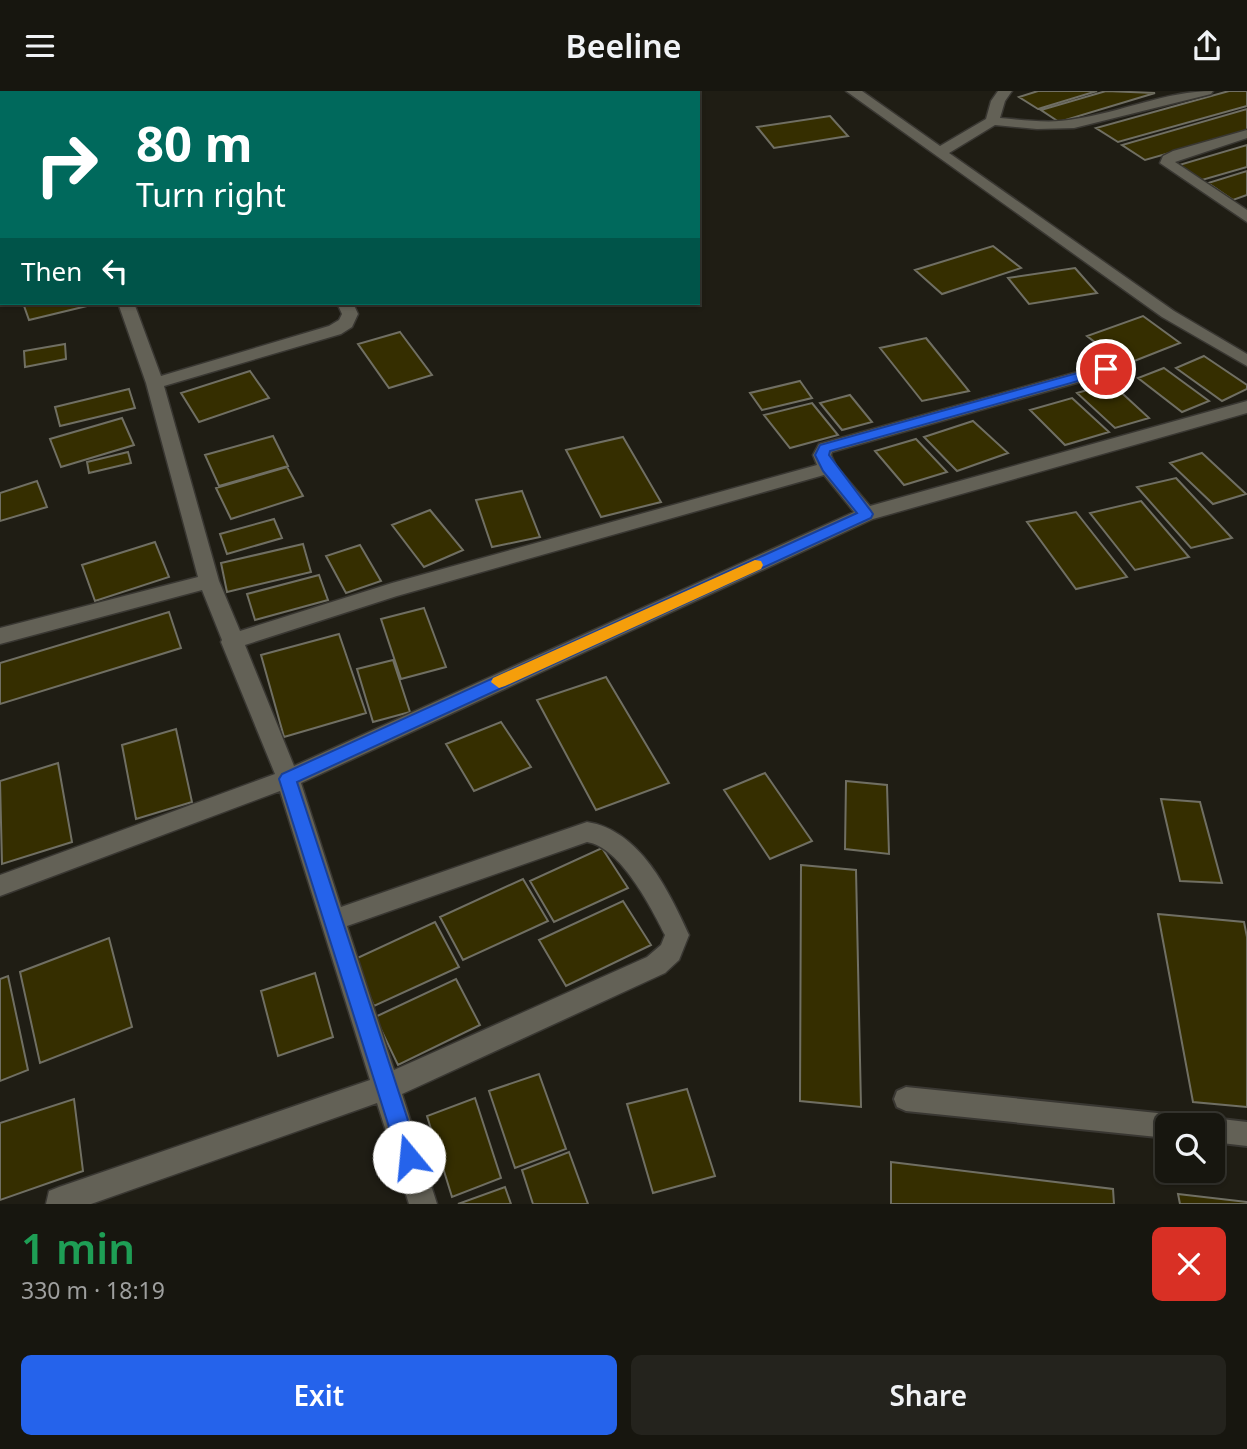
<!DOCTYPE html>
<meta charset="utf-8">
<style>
body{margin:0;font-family:"Noto Sans",sans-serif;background:#24231d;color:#f1f3f6;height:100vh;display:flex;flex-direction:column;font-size:26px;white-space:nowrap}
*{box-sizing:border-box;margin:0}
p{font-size:23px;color:#9e9f9e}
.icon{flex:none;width:38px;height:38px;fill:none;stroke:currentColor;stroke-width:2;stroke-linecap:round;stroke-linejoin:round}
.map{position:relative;height:1113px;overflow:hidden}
.drawer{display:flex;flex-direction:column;background:#17160f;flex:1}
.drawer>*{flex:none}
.banner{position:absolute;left:0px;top:0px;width:700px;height:214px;box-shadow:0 2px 5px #0004,0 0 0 2px #36352f;background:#00695c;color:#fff;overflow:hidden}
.tools{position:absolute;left:1155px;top:1022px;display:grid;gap:14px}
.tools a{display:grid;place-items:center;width:70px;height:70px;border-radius:10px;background:#17160f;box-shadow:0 2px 5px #0004,0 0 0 2px #36352f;font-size:35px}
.pin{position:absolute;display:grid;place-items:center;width:60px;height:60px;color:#fff;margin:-30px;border:4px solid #fff;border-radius:50%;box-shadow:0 2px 7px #0007}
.me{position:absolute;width:77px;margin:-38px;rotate:343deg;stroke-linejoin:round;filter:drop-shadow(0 0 5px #0008)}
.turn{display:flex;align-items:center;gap:24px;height:147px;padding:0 21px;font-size:32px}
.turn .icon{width:91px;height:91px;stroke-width:2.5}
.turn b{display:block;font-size:49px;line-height:60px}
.then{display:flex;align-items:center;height:66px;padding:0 21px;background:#0003;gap:14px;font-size:26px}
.round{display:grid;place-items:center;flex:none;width:74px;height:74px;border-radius:10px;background:#24231d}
.head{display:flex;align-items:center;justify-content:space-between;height:119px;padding:0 21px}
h1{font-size:42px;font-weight:600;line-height:52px;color:#1e9e55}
.cta{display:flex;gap:14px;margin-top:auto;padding:14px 21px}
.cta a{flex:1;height:80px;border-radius:10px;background:#2563eb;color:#fff;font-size:28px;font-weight:600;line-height:80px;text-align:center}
.cta a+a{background:#24231d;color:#f1f3f6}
header{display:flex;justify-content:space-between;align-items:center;height:91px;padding:0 21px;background:#17160f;font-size:32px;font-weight:600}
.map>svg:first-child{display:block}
.building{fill:#352e00;stroke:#706f63;stroke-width:2}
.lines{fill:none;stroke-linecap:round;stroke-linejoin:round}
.lane-casing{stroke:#393732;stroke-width:4}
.street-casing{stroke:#393732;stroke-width:3}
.path{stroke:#7b7972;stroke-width:3.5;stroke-dasharray:3.5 3.5;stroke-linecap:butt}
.lane{fill:#636156;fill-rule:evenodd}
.street{fill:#636156;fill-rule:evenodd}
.route{fill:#2563eb;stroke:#184099;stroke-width:2}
.slow{fill:#f59e0b}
</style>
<header><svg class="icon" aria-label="menu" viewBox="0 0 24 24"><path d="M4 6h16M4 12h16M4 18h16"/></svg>Beeline<svg class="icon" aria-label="share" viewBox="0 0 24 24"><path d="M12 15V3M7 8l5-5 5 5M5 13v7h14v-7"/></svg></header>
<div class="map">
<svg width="1247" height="1113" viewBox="0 0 1247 1113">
<rect width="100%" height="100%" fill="#1f1d14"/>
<path class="building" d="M1038,0H1097L1038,18L1019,6Z
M1106,0L1155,2L1059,31L1041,19Z
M1229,0H1247V15L1118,51L1096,37Z
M1247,18V40L1145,69L1122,54Z
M830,25L848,45L774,57L757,36Z
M1247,54V76L1202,89L1179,74Z
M1247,80V104L1233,109L1208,92Z
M993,155L1021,177L942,203L915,179Z
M1075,177L1097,202L1029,213L1008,187Z
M23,212H86L87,215L29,229Z
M1143,225L1180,252L1124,274L1087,245Z
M400,241L432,284L389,297L358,253Z
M926,247L969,300L922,310L880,257Z
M65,253L66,268L25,276L24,260Z
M1204,265L1247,294V298L1222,310L1176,277Z
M1164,277L1209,310L1182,321L1138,287Z
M250,280L269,307L199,331L181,302Z
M800,290L812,307L762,319L750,302Z
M1111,292L1149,327L1115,337L1077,302Z
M129,298L135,317L60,335L55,316Z
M850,304L872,331L842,339L820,312Z
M1072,307L1109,341L1065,354L1030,319Z
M812,312L838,344L790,357L764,324Z
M122,327L134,354L61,376L50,348Z
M973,330L1008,362L957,380L924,346Z
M273,345L288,375L219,395L205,364Z
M623,346L661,411L601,426L566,359Z
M916,348L947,381L904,394L875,360Z
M128,361L131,372L89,382L87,371Z
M1202,362L1246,403L1213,413L1170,372Z
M287,376L303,405L231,428L216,397Z
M1176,387L1232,447L1191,457L1137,396Z
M37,390L47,416L0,430V402Z
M522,400L540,446L492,456L476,409Z
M1141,410L1189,466L1135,479L1090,422Z
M430,419L463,459L424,476L392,434Z
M1076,421L1127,486L1076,498L1027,431Z
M274,428L282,447L227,463L220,443Z
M155,451L169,486L95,510L82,474Z
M303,453L311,481L227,501L221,472Z
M360,454L381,490L346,502L326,465Z
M319,484L328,509L255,529L247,503Z
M424,517L446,576L401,588L381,528Z
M169,521L181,557L0,613V572Z
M339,543L366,622L284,646L261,564Z
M393,569L410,621L373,631L357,578Z
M606,586L669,692L596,719L537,609Z
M501,631L531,676L474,700L446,653Z
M176,638L192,711L136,728L122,654Z
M58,672L72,751L2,773L0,690Z
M765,682L812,750L770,768L724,699Z
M846,690L887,694L889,763L845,758Z
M1161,708L1200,711L1222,792L1180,790Z
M602,757L628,797L554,831L530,790Z
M801,774L856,779L861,1016L800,1010Z
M523,788L548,830L463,869L440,826Z
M623,810L651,854L566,895L539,849Z
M1158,823L1244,831L1247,846V1016L1193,1011Z
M435,831L459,876L374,915L353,869Z
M109,847L132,936L40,972L20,881Z
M315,882L333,946L278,965L261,900Z
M8,885L28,979L0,990V888Z
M456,888L480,934L398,974L375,926Z
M539,983L566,1058L515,1077L489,1000Z
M687,998L715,1085L653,1102L627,1013Z
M475,1007L501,1087L452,1106L427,1025Z
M74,1008L83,1080L0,1109V1032Z
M569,1061L588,1113H533L522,1079Z
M891,1071L1113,1098L1114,1113H891Z
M505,1096L511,1113H458Z
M1178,1103L1247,1111V1113H1180Z"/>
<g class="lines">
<defs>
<path id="lane" d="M906,996L1167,1023L1176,1026L1179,1034H1167V1047L906,1020L897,1016L894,1008L897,1000Z
M1213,1027L1247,1031V1055L1213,1051V1034H1202L1204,1030Z"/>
<path id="street" d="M846,0H862L940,55L986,28L991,10L998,0H1012L1005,10L1000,27C1024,29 1051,33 1075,28C1122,21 1166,0 1213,0L1211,3L1074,37L1037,38L995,34L949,62L1174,220L1247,263V275L1162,226Z
M1247,39V47L1175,71L1247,119V131L1160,72L1163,65L1173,60Z
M118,212H134L161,285L329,235L339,229L342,223L337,212H353L358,223L352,236L341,243L164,295L219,490L240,540L392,492L817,374L813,364L819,353L1106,273L1115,278L1112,282L832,361L831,364L836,375L870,415L1247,310V322L873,428L301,692L341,816L587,731C640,739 669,800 689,844L679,869L665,882L402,1003L437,1113H409L377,1012L91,1113H46L49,1100L59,1096L370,989L280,700L0,805V784L275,683L221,551L222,549L202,499L0,553V537L198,486L146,292ZM824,384L854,421L294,675L245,554L397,505ZM587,751C620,756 651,816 665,844L661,854L647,866L394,979L347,835Z"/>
</defs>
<use href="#lane" class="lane-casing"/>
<use href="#street" class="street-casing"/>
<path class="path" d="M290,2L297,0"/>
<use href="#lane" class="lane"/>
<use href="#street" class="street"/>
</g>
<path class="route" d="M1106,274L1112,278L1110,281L830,360L829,364L871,420L873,423L871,427L297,691L420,1066L416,1074L409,1077L401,1074L279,688L282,683L857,422L823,380L815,364L820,354Z"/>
<path class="slow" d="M755,469L761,470L763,474L761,478L505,595L499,597L491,591L493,587Z"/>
</svg>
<div class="tools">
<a><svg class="icon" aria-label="search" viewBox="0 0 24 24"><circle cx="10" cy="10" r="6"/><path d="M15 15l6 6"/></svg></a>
</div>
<div class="pin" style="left:1106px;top:278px;background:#d93025"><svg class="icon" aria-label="arrive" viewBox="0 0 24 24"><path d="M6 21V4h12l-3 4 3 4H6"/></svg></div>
<svg class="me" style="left:409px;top:1066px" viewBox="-20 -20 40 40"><circle r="19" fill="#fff"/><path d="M0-13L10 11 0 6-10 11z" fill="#2563eb"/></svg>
<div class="banner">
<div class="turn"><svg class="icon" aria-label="right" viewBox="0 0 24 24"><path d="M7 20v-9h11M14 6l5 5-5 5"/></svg><div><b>80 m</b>Turn right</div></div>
<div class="then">Then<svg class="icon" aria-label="left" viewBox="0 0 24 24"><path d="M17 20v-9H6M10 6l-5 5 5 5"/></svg></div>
</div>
</div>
<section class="drawer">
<div class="head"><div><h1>1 min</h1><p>330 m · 18:19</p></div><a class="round" style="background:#d93025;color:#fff"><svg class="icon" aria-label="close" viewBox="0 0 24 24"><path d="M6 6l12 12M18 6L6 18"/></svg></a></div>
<div class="cta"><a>Exit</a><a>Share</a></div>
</section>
